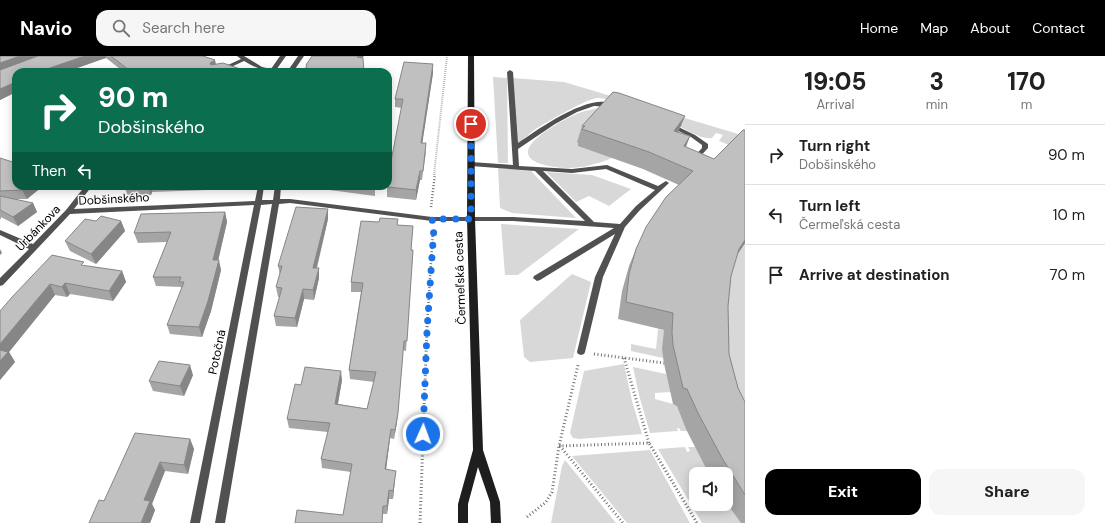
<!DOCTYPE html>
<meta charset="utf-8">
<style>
body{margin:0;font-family:"DM Sans",sans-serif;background:#f6f6f6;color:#222;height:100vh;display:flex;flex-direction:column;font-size:15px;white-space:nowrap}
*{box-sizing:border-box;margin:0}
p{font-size:13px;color:#767676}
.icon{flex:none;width:22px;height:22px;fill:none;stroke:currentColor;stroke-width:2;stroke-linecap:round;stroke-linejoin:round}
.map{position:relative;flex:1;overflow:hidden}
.details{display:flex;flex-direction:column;background:#fff;width:360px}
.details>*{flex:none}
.hud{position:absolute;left:12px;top:12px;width:380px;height:122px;border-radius:12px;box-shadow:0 2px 10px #0003;background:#0b6e4f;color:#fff;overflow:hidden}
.tools{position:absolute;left:689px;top:411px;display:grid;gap:8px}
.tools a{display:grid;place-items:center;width:44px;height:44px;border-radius:8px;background:#fff;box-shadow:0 2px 10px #0003;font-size:20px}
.pin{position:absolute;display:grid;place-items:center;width:34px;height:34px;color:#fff;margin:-17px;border:2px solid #fff;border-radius:50%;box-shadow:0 1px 4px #0007}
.me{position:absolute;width:44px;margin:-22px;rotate:2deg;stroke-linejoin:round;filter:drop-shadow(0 0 3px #0008)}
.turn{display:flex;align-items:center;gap:14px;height:84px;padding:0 20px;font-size:18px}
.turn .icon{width:52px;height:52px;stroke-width:2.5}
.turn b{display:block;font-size:28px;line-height:34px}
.then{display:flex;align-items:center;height:38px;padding:0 20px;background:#0003;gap:8px;font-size:15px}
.eta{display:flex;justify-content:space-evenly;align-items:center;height:68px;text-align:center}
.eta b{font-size:24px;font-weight:800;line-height:28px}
.cta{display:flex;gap:8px;margin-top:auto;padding:8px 20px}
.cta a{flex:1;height:46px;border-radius:12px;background:#000;color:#fff;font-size:16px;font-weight:800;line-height:46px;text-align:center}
.cta a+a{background:#f6f6f6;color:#222}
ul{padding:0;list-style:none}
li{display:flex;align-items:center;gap:12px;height:60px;padding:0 20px;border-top:1px solid #e0e0e0}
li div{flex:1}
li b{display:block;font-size:15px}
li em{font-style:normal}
header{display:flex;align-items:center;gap:24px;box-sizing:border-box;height:56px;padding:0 20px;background:#000;color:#fff}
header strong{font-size:19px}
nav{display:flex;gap:22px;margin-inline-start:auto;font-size:14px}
.search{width:280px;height:36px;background:#f6f6f6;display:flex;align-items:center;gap:10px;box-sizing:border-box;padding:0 14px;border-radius:12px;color:#767676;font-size:15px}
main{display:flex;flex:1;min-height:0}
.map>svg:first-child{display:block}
.green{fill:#d8d8d8;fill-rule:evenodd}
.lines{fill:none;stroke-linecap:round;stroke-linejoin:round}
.path-far2{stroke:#737373;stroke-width:2;stroke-dasharray:0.5 1.5;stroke-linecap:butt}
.path-far1{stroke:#737373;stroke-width:2.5;stroke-dasharray:1 2;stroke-linecap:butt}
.path{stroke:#737373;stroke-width:3;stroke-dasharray:1 2.5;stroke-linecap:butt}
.service{fill:#515151;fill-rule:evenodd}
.minor{fill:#515151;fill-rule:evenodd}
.secondary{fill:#1e1e1e;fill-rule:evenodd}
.wall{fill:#a5a5a5}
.shaded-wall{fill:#868686}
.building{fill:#c0c0c0;stroke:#868686}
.route{stroke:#1a73e8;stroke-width:7;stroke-dasharray:0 12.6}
.labels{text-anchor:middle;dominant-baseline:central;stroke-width:3;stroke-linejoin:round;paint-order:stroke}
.street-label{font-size:12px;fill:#000;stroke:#fff}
</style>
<header>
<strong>Navio</strong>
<div class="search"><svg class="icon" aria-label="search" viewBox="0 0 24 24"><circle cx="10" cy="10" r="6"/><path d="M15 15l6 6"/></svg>Search here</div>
<nav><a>Home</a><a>Map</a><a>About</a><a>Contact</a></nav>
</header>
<main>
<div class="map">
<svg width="745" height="467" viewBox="0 0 745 467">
<rect width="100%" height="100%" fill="#fff"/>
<path class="green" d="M493,21L507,22L508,107H498Z
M513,22L564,26L745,80L734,91L719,85L723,79L716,77L712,82C701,84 683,72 673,67C661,60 609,41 597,42C586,43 545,67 534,74C529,78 524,83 518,88L517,87Z
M603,51L580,87L612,102C588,112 564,116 538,107C534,105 528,102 528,97C526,83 568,61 579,57C587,54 595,53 603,51Z
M498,112L531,115L576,162L512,157L500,152Z
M546,116L592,119L631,133L609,150L589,140L576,146Z
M745,133V467H702L658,393L685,391L687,396L690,395L688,391H695L687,375H681L679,372H677L678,375L650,377L639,339L633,311L666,318L663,302L631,295V288L656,293L658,273L664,274ZM671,336L675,347L673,348L655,343V337ZM696,418H726V448H696Z
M501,168L579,173L518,219H505Z
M572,218L591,226L573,302L530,306L524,301L520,264Z
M624,308L632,345L642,378L579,383L573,382L570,377L584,315Z
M650,394L686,460L690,467H627L572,400Z
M565,404L616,467H551L562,410Z"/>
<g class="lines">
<path class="path-far2" d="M434,119L447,0"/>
<path class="path-far1" d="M431,151L435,118
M427,271L433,174"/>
<path class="path" d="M594,298L664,307
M624,302L649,387
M559,390L649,387L697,467
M560,390L623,467
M527,461L546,446L552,436L559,390L578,309
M420,467L427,270"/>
<path class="service" d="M510,14L513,16L518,87C537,74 592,34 615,49L612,51L594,50L577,56L555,68L518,93L519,110L572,113L607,109L658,130L666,125L669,127L640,154L625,171L603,221L585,296L584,298L581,299L578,298L577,296L595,221L615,178L540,224L537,225L533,222L534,220L614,172L513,165H471L467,163L471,161H513L585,165L535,115L471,110L468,108L471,106L513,109L507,16ZM606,113L655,134L636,150L620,168L594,166L543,115L572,117Z
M670,67L695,79L708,88V92L696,105H692L691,104L702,92V89L691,81L668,70L667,69Z"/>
<path class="minor" d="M237,0H244L262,11L271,13L280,0H286L276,14L279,16C265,16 256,12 244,5L220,16H213L241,3Z
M298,0H304L293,16H287Z
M85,130H92L74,153L255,145L258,130H264L262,144H273L275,130H281L280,143H290L432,161H471L475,163L471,165H432L290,147L279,148L225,467H215L272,148L261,149L200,467H190L254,149L70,158L3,229L0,230V222L29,193L0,179V174L33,188L66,154Z"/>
<path class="secondary" d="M468,0H474L475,163L483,394L500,446L501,467H491L490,446L478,411L468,448V467H458V448L473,394L467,163Z"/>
</g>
<path class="wall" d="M0,0H203L216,8L249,16H124L106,2L16,16V36L0,44Z
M433,17L422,87L426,96L422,124H420L416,144L387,141V130L402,52L395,51V43Z
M582,70L678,77L690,80L686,91L745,187L737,198L731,220L728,250L729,298L738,332L745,346V467H741L726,446V418H709L686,373L677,350L673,348L664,307L662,293L664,274L618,263L622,235L629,210L636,193L679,129L643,113L578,90V87L577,86Z
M0,102L43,130L27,143H14L33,147L37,156L18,170L1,161V163H0Z
M124,130H235V133L152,136L151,139L128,140Z
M299,130H375V140Z
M328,153V163L317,212H319V222L314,244L304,243L297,271L276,270L274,260L280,241H278L276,231L280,219L278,210Z
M225,156L227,166L218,204L221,214L211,255L202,281L170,278L167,269L182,233L181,231L156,230L153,221L167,186L138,187L134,177Z
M96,165H121L125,175L96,208L70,195L65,185Z
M398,169L411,194H413L406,295L403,294L397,366L394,383L390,382L386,413L395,423L393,443H389L387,458H383L382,467H295L343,459L351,416L322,412L321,403L328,376L289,372L287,363L301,329L342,324L338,348L367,353L374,326L350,323L349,314L361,236H351V226Z
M85,210L122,215L126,226L113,245L70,238L67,241L55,239L9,296L15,306L0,324V255Z
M193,319L184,340L153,335L149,325Z
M190,383L194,393L188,418L165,415L152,448L155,454L150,467H89L104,445Z"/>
<path class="shaded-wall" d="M20,0H48L0,17V7Z
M85,0H106V2L66,16H38Z
M358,0H364L357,10V1Z
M215,4L217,13L212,16L210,7Z
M433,8V17L421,96V87Z
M16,26V36L0,44V33Z
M685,60L678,77L674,75Z
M690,80L683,97L684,90Z
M420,115V124L416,144V134Z
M27,130H43L27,143L22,134Z
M148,130H150L152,136L151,139Z
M33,147L37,156L18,170L13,161Z
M328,153V163L314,222L313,212Z
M225,156L227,166L216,214L213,204Z
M121,165L125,175L96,208L91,198Z
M745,184V187L729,211L739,193Z
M0,193L2,197L0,199Z
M219,204L221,214L211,255L202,281L199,271Z
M319,212V222L314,244L313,234Z
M122,215L126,226L113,245L109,235Z
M65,227L70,238L67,241L62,231Z
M50,228L55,239L9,296L15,306L0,324V288Z
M303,233L304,243L297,271L295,262Z
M403,294L397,366L394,383L395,374Z
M190,309L193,319L184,340L180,330Z
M341,315L342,324L336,357L335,348Z
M391,373L390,382L385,422V413Z
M190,383L194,393L188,418L184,409Z
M160,406L165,415L152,448L155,454L150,467H141L144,444Z
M396,415L395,423L393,443V435Z
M389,434V443L387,458V450Z"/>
<path class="building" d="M0,0H20L0,7Z
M38,0H85L38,16H16V26L0,33V14Z
M111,0H203L215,4L210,7L211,9L223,7L249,16H128L130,15Z
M312,0H358L357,1L363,2L364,16H304L307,9H306Z
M404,6L433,8L421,87H426L423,115H420L416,134L388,131V121L403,43H395Z
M613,36L619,37L685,60L674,75L690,80L684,90L714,103L743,74H745V184L739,193L731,220L728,250L729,298L738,332L745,346V439L722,402L698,357L687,333L683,332L673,289L672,276L673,257L626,246L629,218L636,193L646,171L666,141L693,115L649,96L582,73L585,70H582Z
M0,102L16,107V130H27L22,134L0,135Z
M0,140L33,147L13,161L0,154Z
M296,151L328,153L313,212H319L313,234L303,233L295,262L274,260L282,232L276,231L282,210H278Z
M225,156L213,204H219L208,245L199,271L167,269L184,226H179L181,221H153L171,176L134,177L141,158Z
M101,160L121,165L91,198L65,185L85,163L96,165Z
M380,162L398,163L397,169L413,170L411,194H413L407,285H404L398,357L395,374L391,373L385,413L396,415L393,435L389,434L387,450H383L382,467H295L297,454L343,459L352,408L321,403L330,367L287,363L295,328L301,329L305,311L341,315L335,348L367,353L376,316L349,314L363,227L351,226L361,165L379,166Z
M52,199L84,206L81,209L122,215L109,235L65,227L62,231L50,228L0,288V255L13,240Z
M0,294L8,296L0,305Z
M159,305L190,309L180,330L149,325Z
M135,377L190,383L184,409L160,406L144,444L150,445L141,467H89L99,444L104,445Z"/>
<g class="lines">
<path class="route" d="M423,378L427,275L434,171L432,163H471V68"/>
</g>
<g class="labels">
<g class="street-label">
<text transform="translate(114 143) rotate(-3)">Dobšinského</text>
<text transform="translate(38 172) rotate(-46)">Urbánkova</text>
<text transform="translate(460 222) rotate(-92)">Čermeľská cesta</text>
<text transform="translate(217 296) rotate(-78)">Potočná</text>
</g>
</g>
</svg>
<div class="tools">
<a><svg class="icon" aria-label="sound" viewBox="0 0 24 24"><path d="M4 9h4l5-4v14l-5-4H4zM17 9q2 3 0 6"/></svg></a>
</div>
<div class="pin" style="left:471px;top:68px;background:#d93025"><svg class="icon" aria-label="arrive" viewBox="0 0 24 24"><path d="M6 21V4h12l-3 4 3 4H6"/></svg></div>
<svg class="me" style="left:423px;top:378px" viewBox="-20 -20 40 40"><circle r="17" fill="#1a73e8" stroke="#fff" stroke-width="3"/><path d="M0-11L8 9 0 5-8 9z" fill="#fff"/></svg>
<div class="hud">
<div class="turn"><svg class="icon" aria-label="right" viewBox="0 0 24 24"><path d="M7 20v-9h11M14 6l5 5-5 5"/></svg><div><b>90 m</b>Dobšinského</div></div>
<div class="then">Then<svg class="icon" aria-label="left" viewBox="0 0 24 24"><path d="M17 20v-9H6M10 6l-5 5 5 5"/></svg></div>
</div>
</div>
<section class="details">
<div class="eta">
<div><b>19:05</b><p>Arrival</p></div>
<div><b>3</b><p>min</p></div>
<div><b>170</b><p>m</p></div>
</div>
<ul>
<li><svg class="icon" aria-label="right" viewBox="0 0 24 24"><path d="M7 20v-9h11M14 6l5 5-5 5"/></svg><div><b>Turn right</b><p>Dobšinského</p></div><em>90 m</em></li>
<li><svg class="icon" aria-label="left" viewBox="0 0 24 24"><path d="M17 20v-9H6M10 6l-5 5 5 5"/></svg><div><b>Turn left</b><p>Čermeľská cesta</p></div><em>10 m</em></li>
<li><svg class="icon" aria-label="arrive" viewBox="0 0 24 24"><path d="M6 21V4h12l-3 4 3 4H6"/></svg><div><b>Arrive at destination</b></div><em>70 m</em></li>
</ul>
<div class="cta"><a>Exit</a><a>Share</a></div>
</section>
</main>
